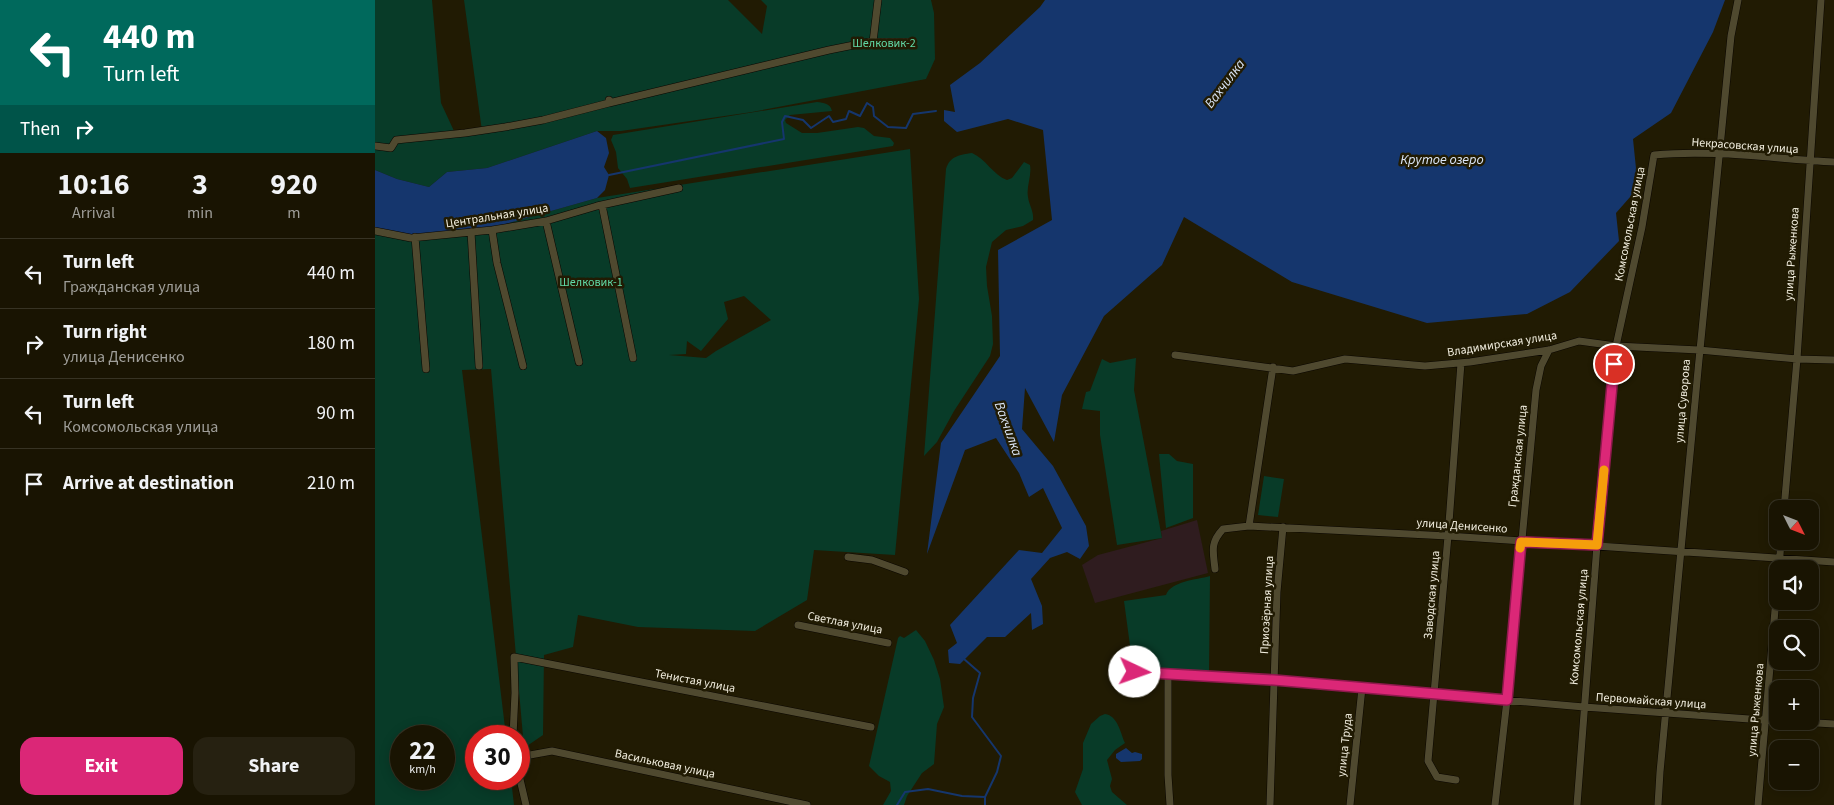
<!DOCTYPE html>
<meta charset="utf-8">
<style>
body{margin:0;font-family:"Source Sans 3",sans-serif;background:#262111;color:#f1f3f6;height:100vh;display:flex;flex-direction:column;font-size:19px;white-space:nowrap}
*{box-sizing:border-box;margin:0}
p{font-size:16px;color:#9f9e99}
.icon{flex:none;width:28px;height:28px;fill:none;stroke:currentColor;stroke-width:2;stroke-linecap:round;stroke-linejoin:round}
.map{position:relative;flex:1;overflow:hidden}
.details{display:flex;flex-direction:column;background:#191402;width:375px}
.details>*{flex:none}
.guide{background:#00695c;color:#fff;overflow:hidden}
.needle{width:32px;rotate:132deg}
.fabs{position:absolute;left:1394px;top:500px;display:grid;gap:10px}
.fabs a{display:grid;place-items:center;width:50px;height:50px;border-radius:10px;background:#191402;box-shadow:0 2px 12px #0003,0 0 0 1px #373324;font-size:25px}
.speed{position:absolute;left:15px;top:725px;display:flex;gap:10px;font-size:25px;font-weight:700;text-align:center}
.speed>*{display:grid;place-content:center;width:65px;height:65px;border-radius:50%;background:#191402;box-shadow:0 2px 12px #0003,0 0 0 1px #373324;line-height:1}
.speed small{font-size:12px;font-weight:400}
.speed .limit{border:8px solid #d22;background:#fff;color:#111}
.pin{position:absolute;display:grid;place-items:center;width:42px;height:42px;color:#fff;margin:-21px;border:2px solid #fff;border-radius:50%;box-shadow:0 1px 5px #0007}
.me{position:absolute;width:55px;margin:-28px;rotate:93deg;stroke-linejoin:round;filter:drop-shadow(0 0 4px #0008)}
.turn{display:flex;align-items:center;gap:18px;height:105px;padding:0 20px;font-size:22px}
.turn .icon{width:65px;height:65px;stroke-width:2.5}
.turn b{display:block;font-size:35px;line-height:42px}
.then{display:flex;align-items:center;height:48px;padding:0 20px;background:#0003;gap:10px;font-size:19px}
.eta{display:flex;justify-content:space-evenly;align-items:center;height:85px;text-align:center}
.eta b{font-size:30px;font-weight:700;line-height:35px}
.button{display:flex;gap:10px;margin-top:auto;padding:10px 20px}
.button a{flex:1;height:58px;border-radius:15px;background:#db2777;color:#fff;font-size:20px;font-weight:700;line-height:58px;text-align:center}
.button a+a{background:#262111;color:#f1f3f6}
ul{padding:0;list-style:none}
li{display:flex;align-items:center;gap:15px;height:70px;padding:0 20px;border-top:1px solid #373324}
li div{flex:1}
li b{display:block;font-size:19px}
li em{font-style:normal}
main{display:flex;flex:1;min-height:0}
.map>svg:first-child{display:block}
.industrial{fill:#2f1c1f}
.green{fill:#083b28;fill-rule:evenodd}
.water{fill:#15366d}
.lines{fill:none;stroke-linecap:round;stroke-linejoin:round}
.stream{stroke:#15366d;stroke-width:2}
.minor-casing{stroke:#0a0600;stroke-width:8}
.minor{stroke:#4f492f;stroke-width:7}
.route-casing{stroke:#8e194d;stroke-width:12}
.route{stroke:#db2777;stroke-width:9}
.slow{stroke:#f59e0b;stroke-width:9}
.labels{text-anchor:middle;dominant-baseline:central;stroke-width:5;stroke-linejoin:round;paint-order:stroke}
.park-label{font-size:12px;fill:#61daa7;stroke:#211b03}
.street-label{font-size:12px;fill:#f2eedf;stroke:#211b03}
.water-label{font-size:14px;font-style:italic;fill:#dae5f7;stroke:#211b03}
</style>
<main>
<section class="details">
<div class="guide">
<div class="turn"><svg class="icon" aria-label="left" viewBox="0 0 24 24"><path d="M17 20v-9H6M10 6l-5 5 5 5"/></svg><div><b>440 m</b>Turn left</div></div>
<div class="then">Then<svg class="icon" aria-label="right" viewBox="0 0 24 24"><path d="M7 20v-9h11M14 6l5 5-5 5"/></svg></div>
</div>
<div class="eta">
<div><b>10:16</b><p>Arrival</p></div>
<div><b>3</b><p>min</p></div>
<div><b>920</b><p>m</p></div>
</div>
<ul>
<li><svg class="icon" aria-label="left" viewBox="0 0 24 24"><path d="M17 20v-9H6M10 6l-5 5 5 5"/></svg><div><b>Turn left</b><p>Гражданская улица</p></div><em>440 m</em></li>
<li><svg class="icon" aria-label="right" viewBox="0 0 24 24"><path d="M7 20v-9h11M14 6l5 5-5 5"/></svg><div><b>Turn right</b><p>улица Денисенко</p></div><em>180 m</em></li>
<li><svg class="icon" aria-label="left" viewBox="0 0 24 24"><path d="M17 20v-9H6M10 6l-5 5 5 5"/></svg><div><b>Turn left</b><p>Комсомольская улица</p></div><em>90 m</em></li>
<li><svg class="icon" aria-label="arrive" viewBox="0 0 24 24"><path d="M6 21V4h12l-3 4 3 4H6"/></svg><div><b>Arrive at destination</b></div><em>210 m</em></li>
</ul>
<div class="button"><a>Exit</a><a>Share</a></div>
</section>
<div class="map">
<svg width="1459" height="805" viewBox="0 0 1459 805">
<rect width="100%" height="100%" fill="#211b03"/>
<path class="industrial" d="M822,520L833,573L720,603L707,565L723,555L787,538L786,531Z"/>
<path class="green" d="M0,0H57L66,103L79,131H107L89,0H353L387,34L392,6L386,0H556L559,13L560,59L551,79L377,112L246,131H222L112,168L72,172L54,187L22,179L0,170Z
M442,102C449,103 455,103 457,111L415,115L410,120L411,123L427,133H442L483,127L489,128L499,136L515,138L519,143L518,146L255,188L252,179L243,168L241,152L236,140L238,135Z
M535,149L544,299L520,555L439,550L432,600L380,631L263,627L203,615L198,647L169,655L168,735L149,748L116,369L87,370L131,736H101V779H136L139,805H0V229H113L222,198ZM369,296L396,320L341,351L331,358L294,355L311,354L312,341L326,351L353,319L349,302ZM26,736H69V779H26Z
M597,153C611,159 618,175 632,180L637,178L649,162L655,165C657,176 651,187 653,197C654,205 659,211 658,220L648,226L631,230L617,242L611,267L612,286L617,316L618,344L615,356L579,411L562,442L549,456L571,169C575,156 584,155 597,153Z
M761,358L759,390L787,538L742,545L725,435V411L707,409L711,392L715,391L727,359L735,363Z
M784,454H794L802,461L818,464V518L791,528Z
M889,476L909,479L903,517L883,515Z
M835,576L834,672H796L758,668L749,601L791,595C796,581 821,580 835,576Z
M541,630L550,641L559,660L565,679L569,707L562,724L559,764L547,773L532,796L529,805H508L516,791L515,782L504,776L494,766L523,638L525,636L529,638Z
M730,714C743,716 745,732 750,743L740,750L732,760L737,779L735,786L737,792L752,805H707L700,792L708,769V743L716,724L725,716Z"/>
<path class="water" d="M670,0H1350L1338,32L1296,113L1258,139L1263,188L1241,213L1244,241L1195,292L1152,314L1052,323L917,282L809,217L787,265L729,316L687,395L679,442L650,388L647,429L678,466L711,526L714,546L705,559L692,552L675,558L656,579L667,606L668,624L657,630L656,613L630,637H612L585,664L574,663L573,650L582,643L575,625L644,550L667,553L687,528L668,488L654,497L644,473L621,438L590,450L552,554L566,443L625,356L623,250L677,220L668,130L633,119L582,132L569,121V110L580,112L575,85L605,63L665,7Z
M222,131L231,138L234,153L229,167L234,175L230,190L222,198L113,229L35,235L0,229V170L22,179L54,187L72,172L112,168Z
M751,748L757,753L760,752L767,754V759L765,761L746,762L741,758V754Z"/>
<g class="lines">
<path class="stream" d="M234,175L409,139L407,122L410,116L428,120L436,128L454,116L458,122L471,119L474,111L485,116L492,103L498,107L499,116L513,127L531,128L538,114L561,111
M589,659L605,673L598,698L597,717L626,756L622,772L610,797V805
M522,805L530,792L553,789L587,796L610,797"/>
<defs>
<path id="minor" d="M498,42L503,0
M234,103L454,50L494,42H533
M0,146L16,148L21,140L90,133L130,127L168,120L234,103V100
M227,205L258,358
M171,221L204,362
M117,230L122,263L148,366
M0,231L36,238L117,230L171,221L222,206L304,188
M96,232L104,366
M40,237L51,369
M800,355L918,371L970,359L1050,366L1095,362L1174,350L1204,341L1241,346L1324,350L1422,359L1459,360
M1409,509L1422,359L1446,0
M874,526L898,367
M473,557L497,560L530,572
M840,569C838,551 835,543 848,529L874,526L1073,536L1459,562
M1404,569L1406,541
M423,625L513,643
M760,672L899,680L1209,707L1402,721
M793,674V775L795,805
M1407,721L1459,724
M138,736L140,693L139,657L496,727
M144,757L177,751L432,805
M144,775L151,805
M1081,780L1062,777L1053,761L1073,536L1086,363
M895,805L902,592L908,527
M975,805L987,688
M1120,805L1132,700L1161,390L1166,366L1174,350
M1202,805L1222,545L1241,346L1267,227L1279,155C1339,149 1399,159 1459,162
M1283,805L1285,772C1308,527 1331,281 1356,36L1363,0
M1383,805L1402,587"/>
</defs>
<use href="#minor" class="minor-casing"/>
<use href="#minor" class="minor"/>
</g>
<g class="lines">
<defs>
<path id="route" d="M760,672L899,680L1132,700L1146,542L1222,545L1239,364"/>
</defs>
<use href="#route" class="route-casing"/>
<use href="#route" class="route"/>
<path class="slow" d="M1145,548L1146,542L1222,545L1229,470"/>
</g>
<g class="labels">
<g class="park-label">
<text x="509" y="43">Шелковик-2</text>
<text x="216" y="282">Шелковик-1</text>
</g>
<g class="street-label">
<text transform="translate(1370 146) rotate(4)">Некрасовская улица</text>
<text transform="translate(122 216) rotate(-9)">Центральная улица</text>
<text transform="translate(1255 224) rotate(-79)">Комсомольская улица</text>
<text transform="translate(1417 254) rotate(-86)">улица Рыженкова</text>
<text transform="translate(1127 344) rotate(-9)">Владимирская улица</text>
<text transform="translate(1308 401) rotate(-85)">улица Суворова</text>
<text transform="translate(1143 456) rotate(-84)">Гражданская улица</text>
<text transform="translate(1087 526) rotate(4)">улица Денисенко</text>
<text transform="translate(1057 595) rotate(-85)">Заводская улица</text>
<text transform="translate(892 605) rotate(-87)">Приозёрная улица</text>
<text transform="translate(470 623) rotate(11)">Светлая улица</text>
<text transform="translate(1204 627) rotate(-85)">Комсомольская улица</text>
<text transform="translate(320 681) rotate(11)">Тенистая улица</text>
<text transform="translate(1276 701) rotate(4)">Первомайская улица</text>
<text transform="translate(1381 710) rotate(-85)">улица Рыженкова</text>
<text transform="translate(970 745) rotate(-84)">улица Труда</text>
<text transform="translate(290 764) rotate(12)">Васильковая улица</text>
</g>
<g class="water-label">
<text transform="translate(850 84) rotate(-53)">Вахчилка</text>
<text x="1067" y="160">Крутое озеро</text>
<text transform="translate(633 429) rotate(70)">Вахчилка</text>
</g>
</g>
</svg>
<div class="fabs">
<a><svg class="needle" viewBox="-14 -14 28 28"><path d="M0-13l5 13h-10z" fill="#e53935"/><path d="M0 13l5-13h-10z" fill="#9f9e99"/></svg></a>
<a><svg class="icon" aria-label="sound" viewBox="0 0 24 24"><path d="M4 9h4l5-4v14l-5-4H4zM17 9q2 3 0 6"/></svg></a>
<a><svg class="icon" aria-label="search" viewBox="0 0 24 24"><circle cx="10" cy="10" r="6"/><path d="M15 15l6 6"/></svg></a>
<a>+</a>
<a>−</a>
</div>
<div class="speed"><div>22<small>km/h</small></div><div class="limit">30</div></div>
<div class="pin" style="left:1239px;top:364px;background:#d93025"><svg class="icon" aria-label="arrive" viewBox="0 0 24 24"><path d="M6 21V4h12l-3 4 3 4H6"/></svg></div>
<svg class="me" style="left:760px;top:672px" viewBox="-20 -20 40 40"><circle r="19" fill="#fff"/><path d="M0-13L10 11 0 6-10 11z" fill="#db2777"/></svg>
</div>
</main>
